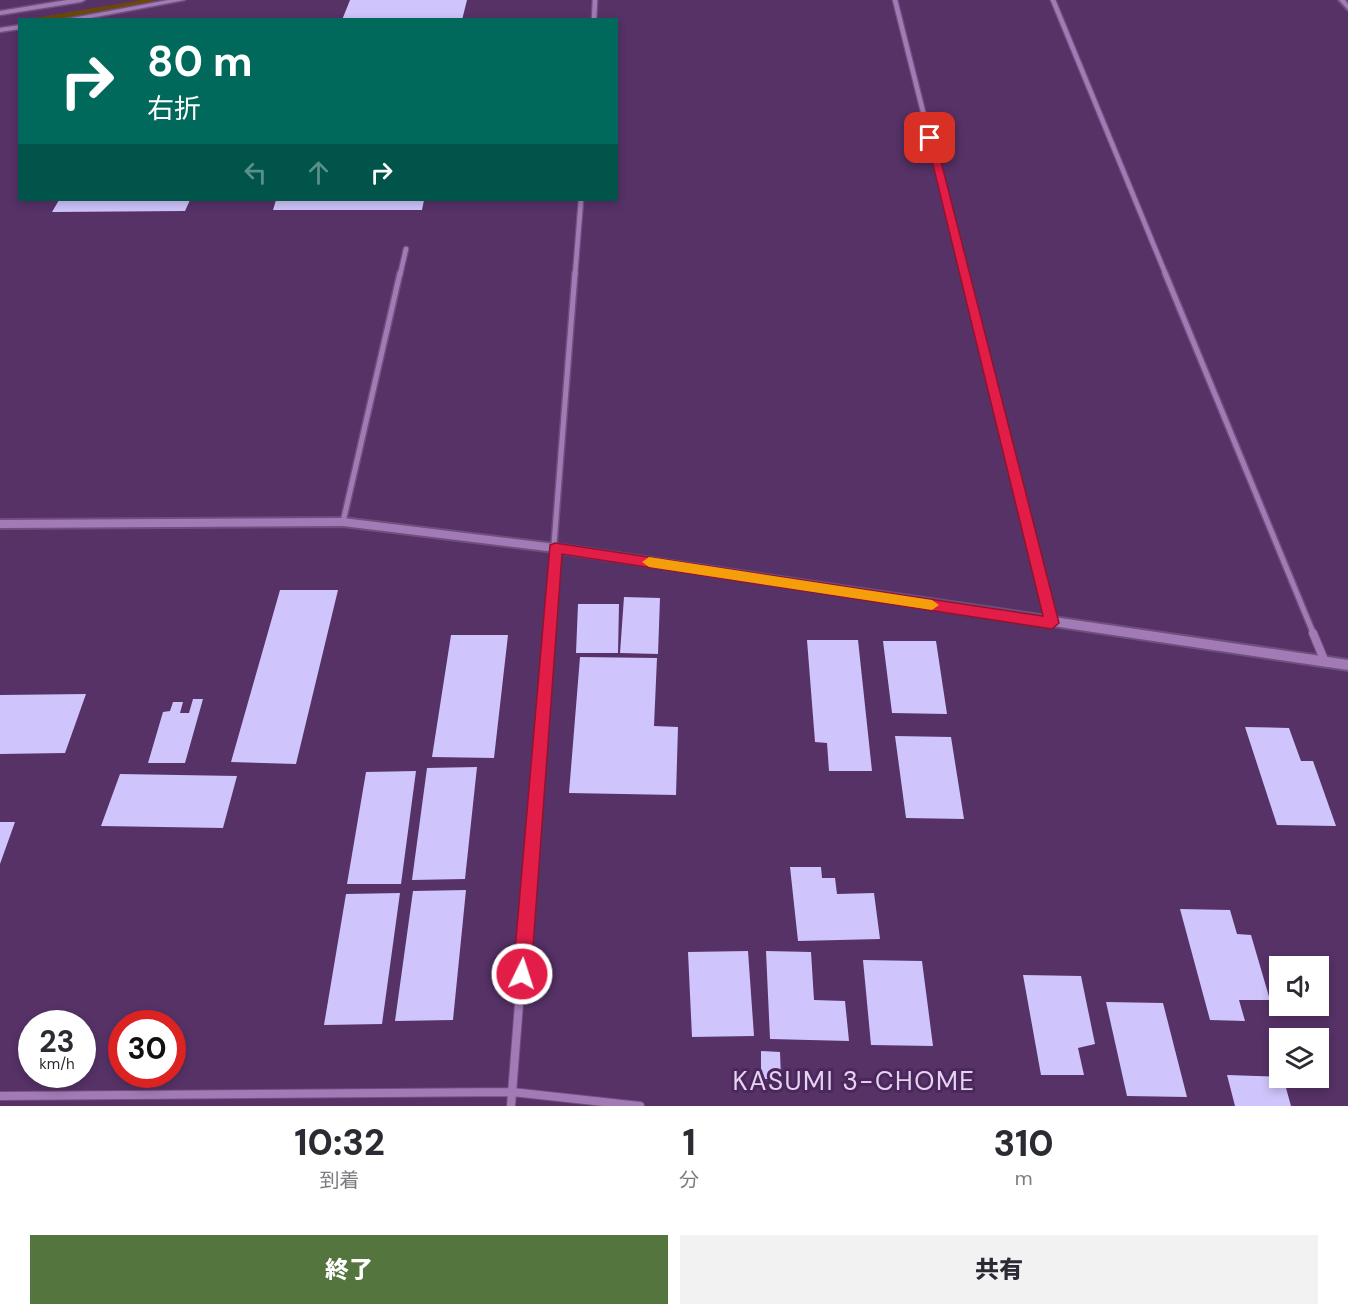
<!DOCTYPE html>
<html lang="ja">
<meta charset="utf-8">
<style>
body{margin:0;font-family:"DM Sans","Noto Sans JP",sans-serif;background:#f2f2f3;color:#2b2b33;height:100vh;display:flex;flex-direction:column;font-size:22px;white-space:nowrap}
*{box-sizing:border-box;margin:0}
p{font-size:20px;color:#7c7c81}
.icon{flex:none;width:33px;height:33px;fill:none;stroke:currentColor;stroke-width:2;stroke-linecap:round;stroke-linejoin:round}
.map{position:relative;height:1106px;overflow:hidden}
.details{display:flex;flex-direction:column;background:#fff;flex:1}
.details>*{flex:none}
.banner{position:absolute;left:18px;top:18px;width:600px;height:183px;border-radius:0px;box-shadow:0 3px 9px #0003;background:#00695c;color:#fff;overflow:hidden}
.buttons{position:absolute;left:1269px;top:956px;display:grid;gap:12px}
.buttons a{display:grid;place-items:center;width:60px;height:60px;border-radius:0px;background:#fff;box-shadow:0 3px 9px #0003;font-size:30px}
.speed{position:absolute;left:18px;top:1010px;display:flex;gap:12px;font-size:30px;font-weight:700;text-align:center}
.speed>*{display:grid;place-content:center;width:78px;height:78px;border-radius:50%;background:#fff;box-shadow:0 3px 9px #0003;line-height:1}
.speed small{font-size:15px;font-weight:400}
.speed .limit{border:9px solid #d22;background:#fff;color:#111}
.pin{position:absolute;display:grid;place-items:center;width:51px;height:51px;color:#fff;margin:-26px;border-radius:12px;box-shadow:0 3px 9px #0006}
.me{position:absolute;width:66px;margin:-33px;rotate:4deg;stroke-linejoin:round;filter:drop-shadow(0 0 4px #0008)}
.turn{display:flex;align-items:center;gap:21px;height:126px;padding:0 30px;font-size:27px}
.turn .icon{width:78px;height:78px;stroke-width:2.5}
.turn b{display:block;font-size:42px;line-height:51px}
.lanes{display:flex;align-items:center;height:57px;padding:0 30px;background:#0003;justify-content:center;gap:30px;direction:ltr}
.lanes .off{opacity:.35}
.eta{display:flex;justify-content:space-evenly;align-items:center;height:102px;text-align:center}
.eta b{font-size:36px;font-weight:800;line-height:42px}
.primary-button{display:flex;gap:12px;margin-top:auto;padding:12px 30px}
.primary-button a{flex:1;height:69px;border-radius:0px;background:#54753e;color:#fff;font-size:24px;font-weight:800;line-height:69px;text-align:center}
.primary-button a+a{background:#f2f2f3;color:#2b2b33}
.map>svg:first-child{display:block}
.green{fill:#6b4709}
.building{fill:#cfc4fb}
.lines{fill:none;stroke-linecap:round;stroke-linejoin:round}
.minor-far2-casing{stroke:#6e507d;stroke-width:7}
.minor-far1-casing{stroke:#6e507d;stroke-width:8}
.minor-casing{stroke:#6e507d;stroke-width:10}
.tertiary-casing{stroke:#6e507d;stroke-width:4}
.secondary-casing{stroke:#6e507d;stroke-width:3}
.minor-far2{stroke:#a27bb6;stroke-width:4.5}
.minor-far1{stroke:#a27bb6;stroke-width:5}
.minor{stroke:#a27bb6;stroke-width:8}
.tertiary{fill:#a27bb6;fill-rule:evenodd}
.secondary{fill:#a27bb6;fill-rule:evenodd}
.route{fill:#e11d48;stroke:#92132f;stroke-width:1.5}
.slow{fill:#f59e0b}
.labels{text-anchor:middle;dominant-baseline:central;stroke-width:6;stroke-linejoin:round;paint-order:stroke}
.near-neighbourhood-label{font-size:26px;letter-spacing:1.5px;fill:#e6d2f1;stroke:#4b285c}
</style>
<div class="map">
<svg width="1348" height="1106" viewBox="0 0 1348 1106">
<rect width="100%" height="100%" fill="#563267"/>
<path class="green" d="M142,0H154L156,4L61,19L22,20Z"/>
<path class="building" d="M350,0H467L462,20H342Z
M59,200H190L185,211L52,212Z
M276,200H424L422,210H273Z
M280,590H338L296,764L231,762Z
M624,597L660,598L658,654L620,653Z
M578,604H619L618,653H576Z
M451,635H508L494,758L432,757Z
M807,640H858L872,771H829L827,743L815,742Z
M883,641H936L947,714L892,713Z
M580,657L657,658L654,726L678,727L676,795L569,793Z
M86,694L65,753L0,754V695Z
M193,699H203L185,763H148L163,712L170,711L173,702H183L180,713H189Z
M1245,727L1289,728L1301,761H1313L1336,826L1277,825Z
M895,736L951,737L964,819L906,818Z
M477,767L465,879L412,880L427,768Z
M416,771L401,884H347L366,772Z
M120,774L237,776L223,828L101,826Z
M0,822H15L0,864Z
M790,867H821L822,878H835L837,894L874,893L880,939L798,941Z
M466,890L453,1020L395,1021L413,891Z
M400,893L382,1024L324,1025L346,894Z
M1180,909L1230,910L1237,934L1251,935L1270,1000H1239L1245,1021L1210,1020Z
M748,951L754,1036L692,1037L688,952Z
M766,951L811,952L814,1000L845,1001L849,1041L770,1039Z
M863,960L922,961L933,1046L871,1045Z
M1023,975L1081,976L1095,1044L1078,1048L1084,1075H1041Z
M1106,1002L1163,1003L1187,1097L1127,1096Z
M761,1051L780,1052L781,1079H761Z
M1227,1075L1283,1077L1291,1106H1235Z"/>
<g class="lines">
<defs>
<path id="minor-far2" d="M895,0L964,275
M1053,0L1166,275
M594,20L595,0
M400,275L406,249
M575,275L581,200"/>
<path id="minor-far1" d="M964,273L1051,622
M1165,273L1314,635
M343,522L400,273
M547,635L575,273"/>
<path id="minor" d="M1313,633L1325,662
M0,1096L512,1092L640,1106
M511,1106L548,633"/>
<path id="tertiary" d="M1339,0H1345L1348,4V10Z
M343,518L555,544L1348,660V670L555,552L343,526L0,528V520Z"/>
<path id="secondary" d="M67,0H85L81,2L0,15V11Z
M168,0H185L80,20H61Z
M20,25V29L0,32V28Z"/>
</defs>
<use href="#minor-far2" class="minor-far2-casing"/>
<use href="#minor-far1" class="minor-far1-casing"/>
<use href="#minor" class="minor-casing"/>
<use href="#tertiary" class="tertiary-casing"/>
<use href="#secondary" class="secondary-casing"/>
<use href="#minor-far2" class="minor-far2"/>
<use href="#minor-far1" class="minor-far1"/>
<use href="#minor" class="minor"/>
<use href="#tertiary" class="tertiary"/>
<use href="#secondary" class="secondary"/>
</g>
<path class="route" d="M926,136L935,138L1059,623L1052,629L562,554L531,974L528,980L522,982L515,980L513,974L550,545L555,543L1043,616Z"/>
<path class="slow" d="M649,557L932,600L939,605L932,610L649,567L642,562Z"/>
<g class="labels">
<g class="near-neighbourhood-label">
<text x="854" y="1081">KASUMI 3-CHOME</text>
</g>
</g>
</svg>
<div class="buttons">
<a><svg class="icon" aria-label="sound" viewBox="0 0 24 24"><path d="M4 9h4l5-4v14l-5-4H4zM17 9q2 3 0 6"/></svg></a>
<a><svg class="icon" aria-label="layers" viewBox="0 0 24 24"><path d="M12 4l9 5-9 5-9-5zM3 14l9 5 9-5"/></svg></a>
</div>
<div class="speed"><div>23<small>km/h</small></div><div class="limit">30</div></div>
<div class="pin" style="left:930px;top:138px;background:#d93025"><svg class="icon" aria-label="arrive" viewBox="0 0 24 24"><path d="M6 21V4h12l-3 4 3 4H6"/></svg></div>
<svg class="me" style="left:522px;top:974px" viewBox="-20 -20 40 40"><circle r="17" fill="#e11d48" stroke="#fff" stroke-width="3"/><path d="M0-11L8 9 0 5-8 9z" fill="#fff"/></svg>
<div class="banner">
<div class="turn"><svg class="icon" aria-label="right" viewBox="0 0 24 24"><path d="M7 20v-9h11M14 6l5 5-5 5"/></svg><div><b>80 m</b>右折</div></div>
<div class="lanes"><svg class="icon off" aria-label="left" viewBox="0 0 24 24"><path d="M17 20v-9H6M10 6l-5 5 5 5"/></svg><svg class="icon off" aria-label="ahead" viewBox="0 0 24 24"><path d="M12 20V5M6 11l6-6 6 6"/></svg><svg class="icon" aria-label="right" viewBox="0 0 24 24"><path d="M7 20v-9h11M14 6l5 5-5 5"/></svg></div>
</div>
</div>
<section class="details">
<div class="eta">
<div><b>10:32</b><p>到着</p></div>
<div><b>1</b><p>分</p></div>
<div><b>310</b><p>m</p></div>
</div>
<div class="primary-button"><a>終了</a><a>共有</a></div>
</section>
